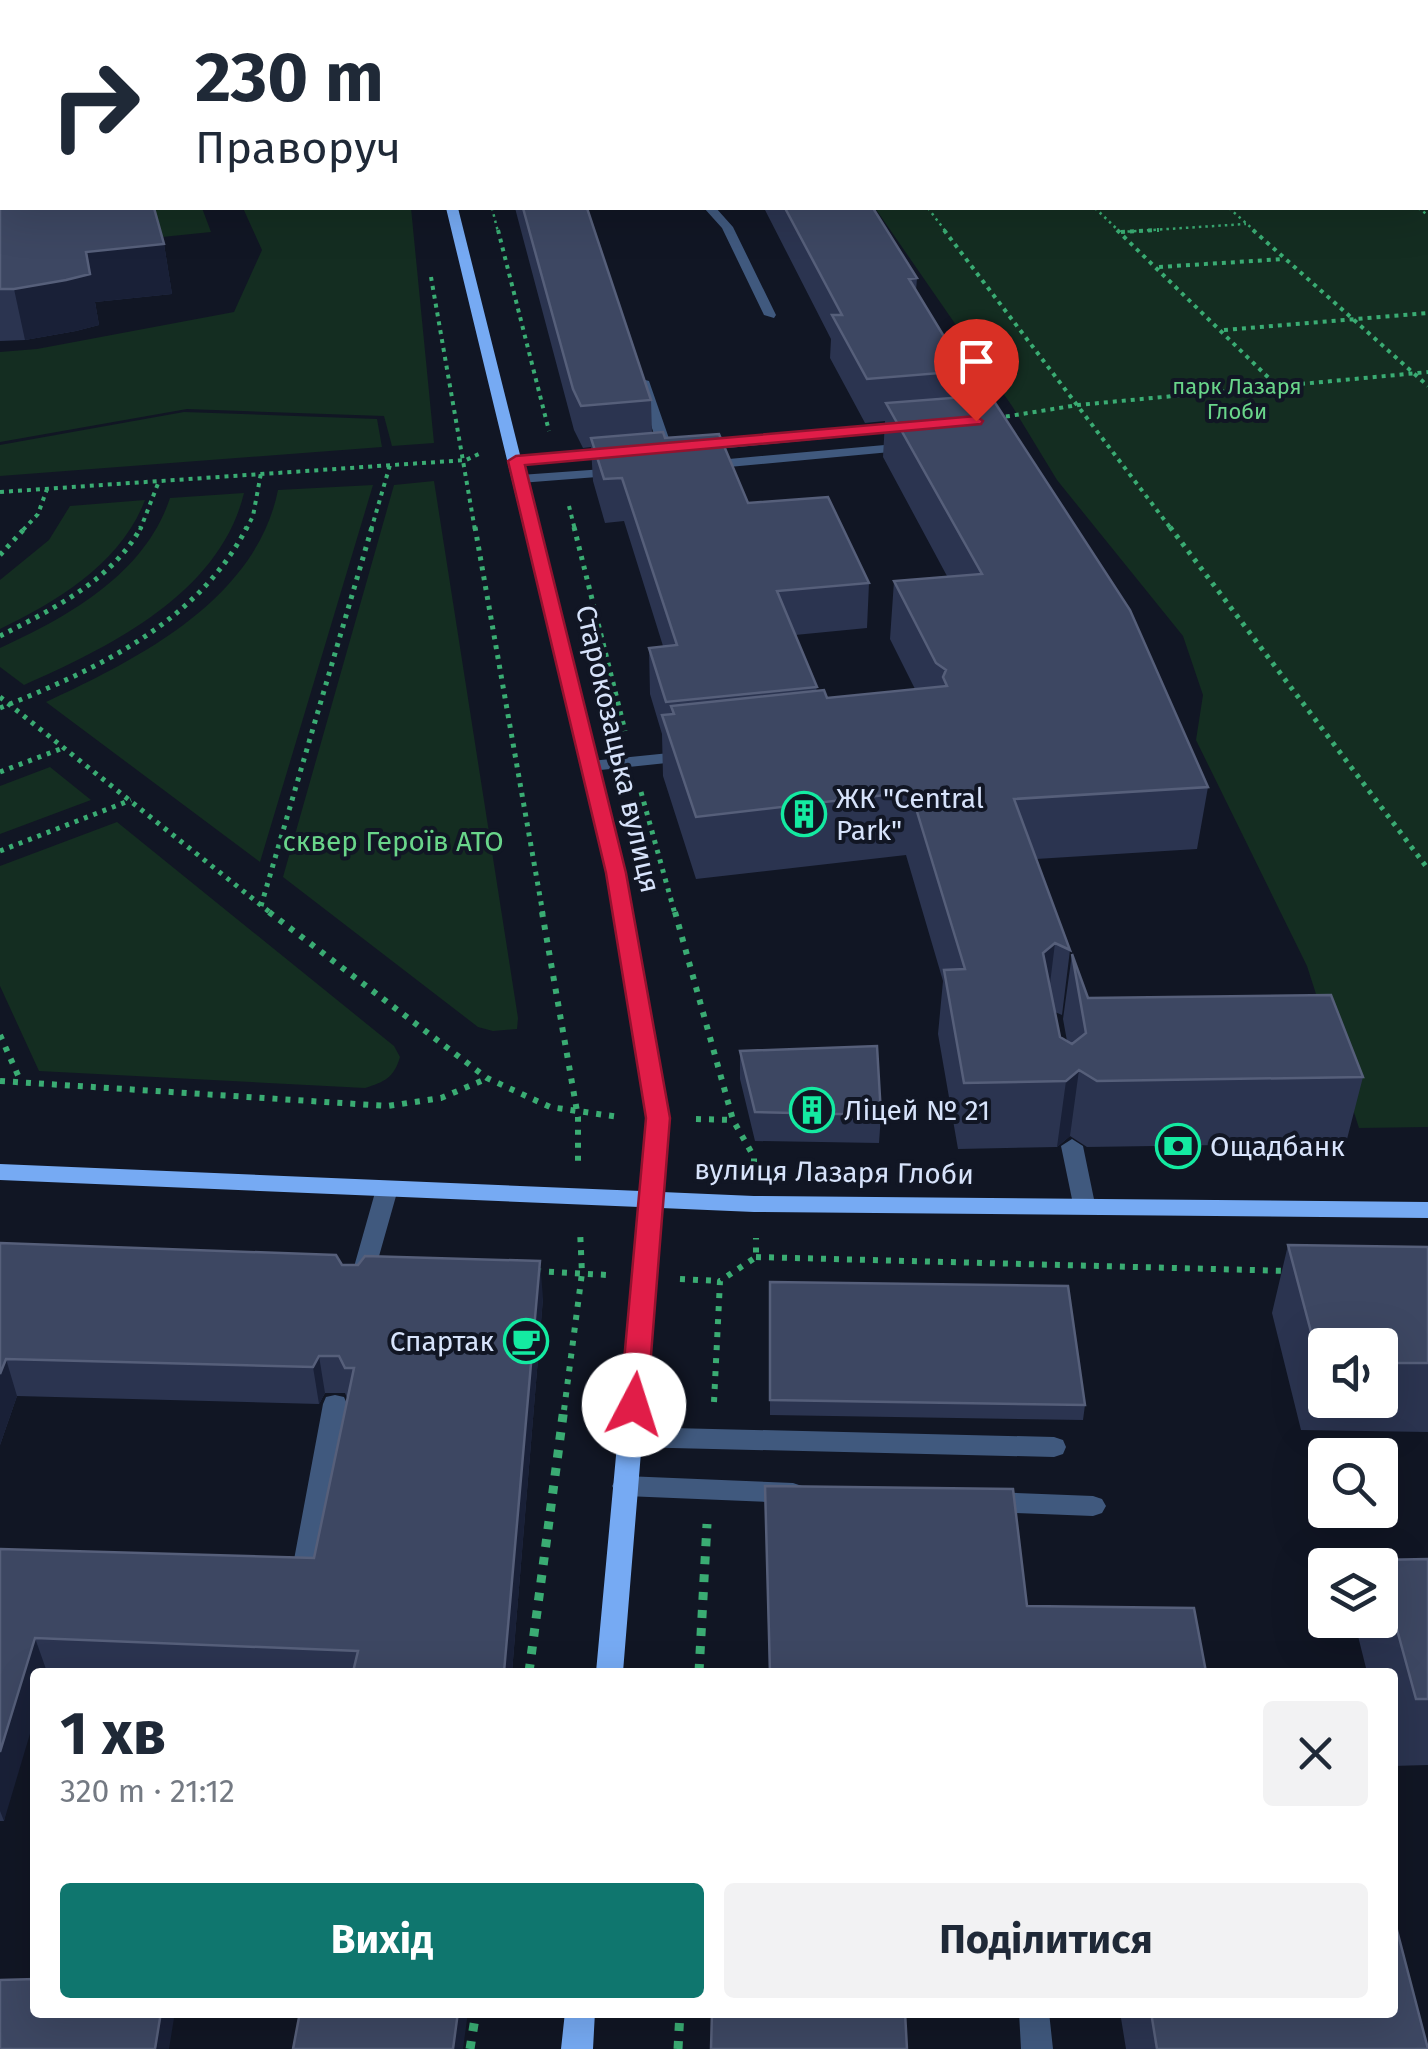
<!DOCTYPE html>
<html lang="uk">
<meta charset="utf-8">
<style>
body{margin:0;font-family:"Fira Sans",sans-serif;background:#f2f2f3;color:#1f2937;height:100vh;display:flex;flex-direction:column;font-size:38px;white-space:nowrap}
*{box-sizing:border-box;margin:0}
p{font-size:32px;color:#747a83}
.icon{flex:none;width:55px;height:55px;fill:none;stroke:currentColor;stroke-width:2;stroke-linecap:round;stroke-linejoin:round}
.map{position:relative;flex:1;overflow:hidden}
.drawer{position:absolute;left:30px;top:1668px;width:1368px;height:350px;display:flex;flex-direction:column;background:#fff;border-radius:10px;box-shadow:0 10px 40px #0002}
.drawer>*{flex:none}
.hud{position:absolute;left:0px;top:0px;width:1430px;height:210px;box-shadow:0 10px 40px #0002;background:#fff;color:#1f2937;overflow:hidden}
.tools{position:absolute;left:1308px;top:1328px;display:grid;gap:20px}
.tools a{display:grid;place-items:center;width:90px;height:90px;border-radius:10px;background:#fff;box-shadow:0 10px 40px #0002;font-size:50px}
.pin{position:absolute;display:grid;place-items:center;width:85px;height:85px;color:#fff;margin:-102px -42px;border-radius:50% 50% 50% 0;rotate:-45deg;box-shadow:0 0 10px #0007}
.pin .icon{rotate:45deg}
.me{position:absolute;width:110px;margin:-55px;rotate:5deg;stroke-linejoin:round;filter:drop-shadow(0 0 8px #0008)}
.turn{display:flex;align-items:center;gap:35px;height:210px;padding:0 30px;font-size:45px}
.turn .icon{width:130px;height:130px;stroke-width:2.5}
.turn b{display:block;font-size:70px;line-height:85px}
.round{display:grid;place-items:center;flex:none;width:105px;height:105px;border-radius:10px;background:#f2f2f3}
.summary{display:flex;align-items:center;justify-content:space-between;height:170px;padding:0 30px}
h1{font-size:60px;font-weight:700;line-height:75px}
.action{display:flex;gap:20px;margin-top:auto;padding:20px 30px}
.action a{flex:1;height:115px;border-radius:10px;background:#0f766e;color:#fff;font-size:40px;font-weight:700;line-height:115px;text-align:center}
.action a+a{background:#f2f2f3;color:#1f2937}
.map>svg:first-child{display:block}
.green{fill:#142d21}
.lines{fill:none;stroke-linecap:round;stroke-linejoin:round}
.path-far4{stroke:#3aac73;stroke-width:2.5;stroke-dasharray:2.5 4;stroke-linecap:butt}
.path-far3{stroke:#3aac73;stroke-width:4;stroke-dasharray:4 5;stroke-linecap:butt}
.path-far2{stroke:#3aac73;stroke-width:5;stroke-dasharray:4 6;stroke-linecap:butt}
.path-far1{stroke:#3aac73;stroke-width:6;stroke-dasharray:5 8;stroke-linecap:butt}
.path{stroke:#3aac73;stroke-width:9;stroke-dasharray:8 10;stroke-linecap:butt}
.lane{fill:#40597e;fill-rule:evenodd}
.street{fill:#40597e;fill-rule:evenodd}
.secondary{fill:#76aaf3;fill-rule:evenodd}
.wall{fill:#2b3450;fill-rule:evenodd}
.shaded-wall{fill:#192037}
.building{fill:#3d4762;stroke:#565f7a;stroke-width:2.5}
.route{fill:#e11d48;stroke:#92132f;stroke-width:2.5}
.labels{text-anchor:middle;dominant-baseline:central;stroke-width:8;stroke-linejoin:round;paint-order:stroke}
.far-park-label{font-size:22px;fill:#69d58a;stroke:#111624}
.street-label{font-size:28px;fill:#d7e3fb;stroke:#111624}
.poi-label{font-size:28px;fill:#d7e3fb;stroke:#111624;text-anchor:start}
.park-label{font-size:28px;fill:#69d58a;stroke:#111624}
</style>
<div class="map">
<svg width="1428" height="2049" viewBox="0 0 1428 2049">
<rect width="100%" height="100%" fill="#111624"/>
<path class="green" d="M1250,0H1428V1127L1359,1128L1307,966L1196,740L1203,695L1183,636L1057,480L1012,406L875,208H1428V2Z
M121,208H202L211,232L162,237L153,209Z
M243,208H411L434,443L392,446L384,416L187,409L0,442V352L37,349L234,312L262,250Z
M184,412L377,419L382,447L0,476V445Z
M434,481L518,1018L517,1029L493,1031L478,1027L283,877L394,485Z
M373,485L260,862L46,702C138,659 256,600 278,490Z
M244,493C220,593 110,647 24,685L0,667V648C68,617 145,574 170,498Z
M145,500C121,563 58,601 0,629V580L49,540L70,506Z
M50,767L91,800L0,834V786Z
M117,822L394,1046L400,1057C394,1078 384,1082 365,1088L39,1071L0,986V866Z"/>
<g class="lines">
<path class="path-far4" d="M1269,0L1273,2
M492,208L498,232
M928,208L946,232
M1095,208L1120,232
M1229,208L1256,232
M1418,208L1428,215
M1121,232L1246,224"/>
<path class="path-far3" d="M498,230L549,431
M944,230L1172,530
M1117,230L1277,386
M1253,230L1428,386
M1121,232L1159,230
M1159,267L1284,259
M431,277L475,530
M1224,330L1428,313
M997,418L1078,405L1428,372
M0,492L466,460L481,453
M569,506L575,530
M23,530L38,514L47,489
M140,530L159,481
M246,530L253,516L261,473
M371,530L390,465"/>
<path class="path-far2" d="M475,527L543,914
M574,527L625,731
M1170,527L1428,869
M0,555L26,527
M0,636C51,610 113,580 141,527
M0,697L272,914
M0,708C95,670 198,623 247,527
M0,772L63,748
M641,792L675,914
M0,851L131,800
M261,906L372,527"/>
<path class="path-far1" d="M269,912L487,1078L550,1107L619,1117
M542,912L578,1117V1162
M675,912L733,1120L754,1157V1171
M0,1035L21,1082
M0,1081L388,1106L441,1098L486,1079
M696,1119L733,1120
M756,1257L1290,1271
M536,1271L608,1275
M680,1279L720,1281
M714,1402L720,1281L756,1257V1238
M564,1410L582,1273L580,1230"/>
<path class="path" d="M529,1672L564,1408
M699,1672L707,1524
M470,2049L476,2012
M678,2049L680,2012"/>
<path class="lane" d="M704,208H716L733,227L776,315L774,318L764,315L722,228Z
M638,378L649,381L673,450L671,453L659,450L637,381Z
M912,423L919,427L917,430L697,451L690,447L697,443Z
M907,443L914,447L912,450L707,469L700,465L707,461Z
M618,449L625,453L623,456L516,465L509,461L516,457Z
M618,468L623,469V475L520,483L513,479L520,475Z
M689,751L698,756L695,760L591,771L582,766L591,761Z
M1072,1139L1083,1146L1095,1204L1092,1209H1076L1073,1204L1061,1146Z
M387,1181L395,1184L398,1189L372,1281L369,1287H353L350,1281L376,1189L379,1184Z
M335,1395L344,1397L347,1404L319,1565L315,1573L306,1576L297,1573L293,1565L323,1404L326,1397Z
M631,1427L1054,1437L1063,1440L1066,1447L1063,1454L1054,1457L631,1447L622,1444L619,1437L622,1430Z
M625,1476L793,1483L802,1486L806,1493L802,1500L793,1503L625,1496L616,1493L612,1486L616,1479Z
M992,1492L1093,1496L1102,1499L1106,1506L1102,1513L1093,1516L992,1512L983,1509L979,1502L983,1495Z
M1019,2012H1049L1053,2049H1021Z"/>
<path class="street" d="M0,155H2V161H0Z"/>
<path class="secondary" d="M347,0H356L357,2H349Z
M446,208H458L625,873L669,1118L662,1192L754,1196L1428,1202V1218L754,1212L661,1208L623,1672H596L639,1207L0,1180V1164L641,1191L647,1118L607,873Z
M565,2012H595L593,2049H561Z"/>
</g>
<path class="wall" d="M406,0H772L775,2H502L500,0L474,2H407Z
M0,172L164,244L172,294L95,302L99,325L76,331L25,340L0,341Z
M515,208H587L651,400L652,433L665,438L748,503L869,583L867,628L795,635L817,687L816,691L827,698L915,689L890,639L894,581L947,576L883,457L885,421L865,423L830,358L831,339L764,208H873L917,278L916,291L965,371L963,397L1208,787L1197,849L1036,859L1070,950L1062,1015L1055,1012L1060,1037L1067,1041L1063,1019L1072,954L1088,998L1363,1077L1346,1143L1087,1147L1070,1136L1057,1147L958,1149L938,1034L943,981L906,855L696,879L663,776L662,734L650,694L649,648L663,646L624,521L605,523L593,481L591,447L583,448L574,430Z
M740,1051L881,1115L879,1143L755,1141L740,1079Z
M0,1243L342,1265L543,1298L512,1672H35L4,1821H0V1549L314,1558L347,1398L345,1393H325L319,1404L17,1396L0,1445Z
M1288,1245L1428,1247V1432L1301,1430L1272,1313ZM1325,1345H1380V1400H1325Z
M770,1282L1085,1405L1083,1420L770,1415Z
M765,1486L1027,1606L1206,1672H769Z
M1428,1559V1765L1392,1766V1672H1367L1356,1628L1358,1620H1380V1565H1376L1378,1560Z
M1120,2012H1392L1428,2049H1126Z"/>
<path class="shaded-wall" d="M410,0H500L474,2H410Z
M0,88H2V120H0Z
M164,244L172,294L95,302L99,325L76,331L25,340L14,289L86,252Z
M1055,943L1047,1008L1043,953Z
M1079,1070L1070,1136L1057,1147L1066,1081Z
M540,1261L543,1298L512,1672H504Z
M319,1356L325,1393L319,1404L313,1367Z
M6,1359L17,1396L0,1445V1374Z
M35,1638L47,1672H35V1717L4,1821L0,1811V1752Z
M161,2012H175L169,2049H155Z
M458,2012H468L463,2049H453Z"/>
<path class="building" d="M0,0H185L186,2H2V88H0Z
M526,0H772L775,2H528Z
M0,172H2V208H154L164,244L86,252L90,274L66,280L14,289H0Z
M523,208H587L651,400L581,406L573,389Z
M785,208H873L917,278L909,279L965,371L867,379L832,315H842Z
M990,395L1130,610L1208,787L1014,799L1070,950L1055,943L1043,953L1060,1037L1072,1044L1086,1033L1072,954L1088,998L1331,995L1363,1077L1097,1081L1079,1070L1066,1081L964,1083L944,970L965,969L911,792L696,817L662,715L674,714L671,706L824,690L827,698L947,686L943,677L946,670L936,663L894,581L982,574L886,403Z
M663,432L665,438L719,434L748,503L828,497L869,583L777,591L817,687L666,702L649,648L677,645L622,478L604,479L591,438Z
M877,1046L881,1115L755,1112L740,1051Z
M0,1243L336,1255L342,1265H358L365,1256L540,1261L504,1672H353L358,1651L35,1638L0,1752V1549L314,1558L354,1368H345L339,1356H319L313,1367L6,1359L0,1374Z
M1288,1245L1428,1247V1363H1380V1345H1325V1362H1319Z
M770,1282L1068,1286L1085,1405L770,1400Z
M765,1486L1013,1489L1027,1606L1194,1608L1206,1672H770Z
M1428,1559V1699H1416L1378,1560Z
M1392,1911L1428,2049H1157L1151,2012H1392Z
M35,1979V2012H161L155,2049H0V1980Z
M300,2012H458L453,2049H293Z
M712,2012H905L907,2049H711Z"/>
<path class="route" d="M976,416L983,421L981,424L525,465L626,873L670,1118L647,1405L643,1413L634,1416L624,1413L620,1405L646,1118L606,873L508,461L516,456Z"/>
<defs>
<symbol id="building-ring" viewBox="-11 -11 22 22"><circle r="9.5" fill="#111624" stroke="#14eaa1" stroke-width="1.5"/><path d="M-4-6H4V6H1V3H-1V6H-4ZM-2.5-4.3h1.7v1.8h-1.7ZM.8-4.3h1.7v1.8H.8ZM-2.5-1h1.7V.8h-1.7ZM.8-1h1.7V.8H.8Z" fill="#14eaa1"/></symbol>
<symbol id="bank-ring" viewBox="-11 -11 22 22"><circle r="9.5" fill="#111624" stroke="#14eaa1" stroke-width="1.5"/><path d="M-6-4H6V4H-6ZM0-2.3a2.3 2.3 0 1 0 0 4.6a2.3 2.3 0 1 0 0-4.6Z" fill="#14eaa1"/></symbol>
<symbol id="cafe-ring" viewBox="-11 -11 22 22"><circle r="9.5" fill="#111624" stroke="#14eaa1" stroke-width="1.5"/><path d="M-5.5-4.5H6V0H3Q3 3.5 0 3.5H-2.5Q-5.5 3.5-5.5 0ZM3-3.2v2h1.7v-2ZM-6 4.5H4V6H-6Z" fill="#14eaa1"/></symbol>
</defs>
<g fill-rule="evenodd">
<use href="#building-ring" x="779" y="789" width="50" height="50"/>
<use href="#building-ring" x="787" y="1085" width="50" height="50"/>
<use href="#bank-ring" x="1153" y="1121" width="50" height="50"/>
<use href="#cafe-ring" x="501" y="1316" width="50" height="50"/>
</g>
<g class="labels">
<g class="far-park-label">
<text x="1237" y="386">парк Лазаря<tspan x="1237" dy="25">Глоби</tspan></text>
</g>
<g class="street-label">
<text transform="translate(618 749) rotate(77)">Старокозацька вулиця</text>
<text transform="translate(834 1172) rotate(1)">вулиця Лазаря Глоби</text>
</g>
<g class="poi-label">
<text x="836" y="798">ЖК "Central<tspan x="836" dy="32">Park"</tspan></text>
<text x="844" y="1110">Ліцей № 21</text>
<text x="1210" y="1146">Ощадбанк</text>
<text x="494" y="1341" text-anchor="end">Спартак</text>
</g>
<g class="park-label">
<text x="393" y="841">сквер Героїв АТО</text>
</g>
</g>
</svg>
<div class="tools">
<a><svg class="icon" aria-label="sound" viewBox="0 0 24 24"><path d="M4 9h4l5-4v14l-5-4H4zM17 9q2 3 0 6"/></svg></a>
<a><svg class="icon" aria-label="search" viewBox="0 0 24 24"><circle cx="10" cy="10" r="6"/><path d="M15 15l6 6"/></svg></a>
<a><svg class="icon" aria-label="layers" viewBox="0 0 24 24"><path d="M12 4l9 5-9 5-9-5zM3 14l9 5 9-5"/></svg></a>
</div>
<div class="pin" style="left:976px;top:421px;background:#d93025"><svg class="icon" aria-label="arrive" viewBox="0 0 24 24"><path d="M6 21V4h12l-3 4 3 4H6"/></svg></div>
<svg class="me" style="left:634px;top:1405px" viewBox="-20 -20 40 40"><circle r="19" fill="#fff"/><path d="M0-13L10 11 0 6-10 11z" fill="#e11d48"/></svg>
<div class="hud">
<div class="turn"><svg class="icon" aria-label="right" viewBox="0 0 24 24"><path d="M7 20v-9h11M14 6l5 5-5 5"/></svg><div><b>230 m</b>Праворуч</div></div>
</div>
<section class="drawer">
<div class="summary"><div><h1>1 хв</h1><p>320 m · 21:12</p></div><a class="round"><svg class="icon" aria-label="close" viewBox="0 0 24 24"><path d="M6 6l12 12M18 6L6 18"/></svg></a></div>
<div class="action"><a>Вихід</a><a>Поділитися</a></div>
</section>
</div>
